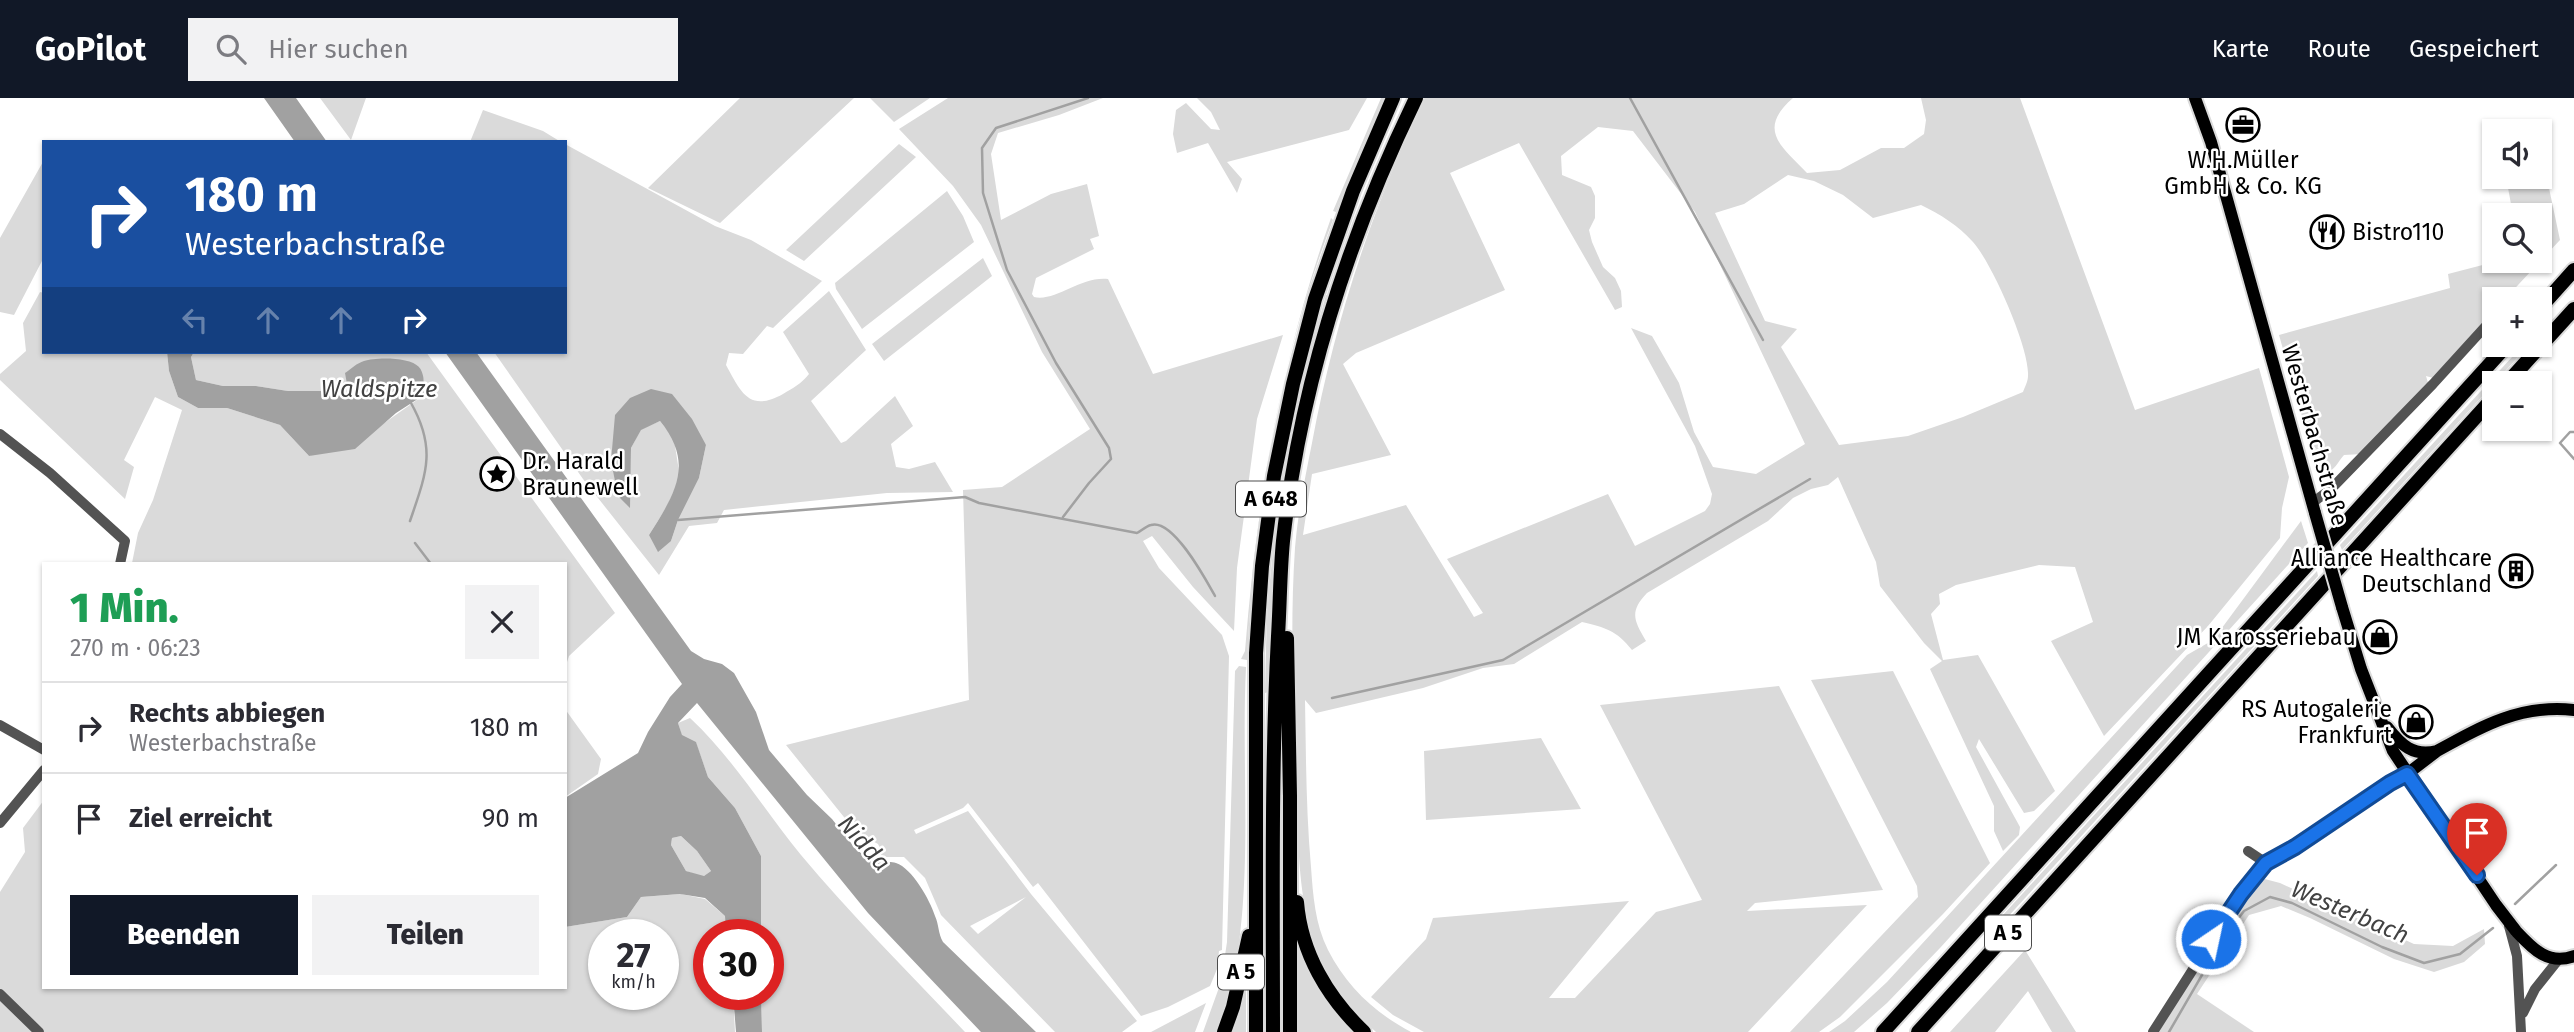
<!DOCTYPE html>
<html lang="de">
<meta charset="utf-8">
<style>
body{margin:0;font-family:"Fira Sans",sans-serif;background:#f2f2f3;color:#2b2b33;height:100vh;display:flex;flex-direction:column;font-size:26px;white-space:nowrap}
*{box-sizing:border-box;margin:0}
p{font-size:23px;color:#7c7c81}
.icon{flex:none;width:38px;height:38px;fill:none;stroke:currentColor;stroke-width:2;stroke-linecap:round;stroke-linejoin:round}
.map{position:relative;flex:1;overflow:hidden}
.side{position:absolute;left:42px;top:464px;width:525px;height:427px;display:flex;flex-direction:column;background:#fff;border-radius:0px;box-shadow:0 2px 5px #0004}
.side>*{flex:none}
.hud{position:absolute;left:42px;top:42px;width:525px;height:214px;border-radius:0px;box-shadow:0 2px 5px #0004;background:#1a4fa0;color:#fff;overflow:hidden}
.tools{position:absolute;left:2482px;top:21px;display:grid;gap:14px}
.tools a{display:grid;place-items:center;width:70px;height:70px;border-radius:0px;background:#fff;box-shadow:0 2px 5px #0004;font-size:35px}
.speed{position:absolute;left:588px;top:821px;display:flex;gap:14px;font-size:35px;font-weight:700;text-align:center}
.speed>*{display:grid;place-content:center;width:91px;height:91px;border-radius:50%;background:#fff;box-shadow:0 2px 5px #0004;line-height:1}
.speed small{font-size:18px;font-weight:400}
.speed .limit{border:10px solid #d22;background:#fff;color:#111}
.pin{position:absolute;display:grid;place-items:center;width:60px;height:60px;color:#fff;margin:-72px -30px;border-radius:50% 50% 50% 0;rotate:-45deg;box-shadow:0 0 7px #0007}
.pin .icon{rotate:45deg}
.me{position:absolute;width:77px;margin:-38px;rotate:34deg;stroke-linejoin:round;filter:drop-shadow(0 0 5px #0008)}
.turn{display:flex;align-items:center;gap:24px;height:147px;padding:0 28px;font-size:32px}
.turn .icon{width:91px;height:91px;stroke-width:2.5}
.turn b{display:block;font-size:49px;line-height:60px}
.lanes{display:flex;align-items:center;height:66px;padding:0 28px;background:#0003;justify-content:center;gap:35px;direction:ltr}
.lanes .off{opacity:.35}
.round{display:grid;place-items:center;flex:none;width:74px;height:74px;border-radius:0px;background:#f2f2f3}
.overview{display:flex;align-items:center;justify-content:space-between;height:119px;padding:0 28px}
h1{font-size:42px;font-weight:800;line-height:52px;color:#1e9e55}
.action{display:flex;gap:14px;margin-top:auto;padding:14px 28px}
.action a{flex:1;height:80px;border-radius:0px;background:#111827;color:#fff;font-size:28px;font-weight:800;line-height:80px;text-align:center}
.action a+a{background:#f2f2f3;color:#2b2b33}
ul{padding:0;list-style:none}
li{display:flex;align-items:center;gap:21px;height:91px;padding:0 28px;border-top:2px solid #e1e1e2}
li div{flex:1}
li b{display:block;font-size:26px}
li em{font-style:normal}
header{display:flex;align-items:center;gap:42px;box-sizing:border-box;height:98px;padding:0 35px;background:#111827;color:#fff}
header strong{font-size:33px}
nav{display:flex;gap:38px;margin-inline-start:auto;font-size:24px}
.search{width:490px;height:63px;background:#f2f2f3;display:flex;align-items:center;gap:18px;box-sizing:border-box;padding:0 24px;border-radius:0px;color:#7c7c81;font-size:26px}
.map>svg:first-child{display:block}
.green{fill:#dadada;fill-rule:evenodd}
.water{fill:#a1a1a1;fill-rule:evenodd}
.lines{fill:none;stroke-linecap:round;stroke-linejoin:round}
.stream{stroke:#a1a1a1;stroke-width:2.5}
.major-casing{stroke:#dbdbdb;stroke-width:16}
.highway-casing{stroke:#dbdbdb;stroke-width:18}
.minor{stroke:#535353;stroke-width:10}
.major{stroke:#000;stroke-width:12}
.highway{stroke:#000;stroke-width:14}
.major-bridge-casing{stroke:#dbdbdb;stroke-width:16;stroke-linecap:butt}
.major-bridge{stroke:#000;stroke-width:12}
.route-casing{stroke:#114b97;stroke-width:18}
.route{stroke:#1a73e8;stroke-width:12}
.labels{text-anchor:middle;dominant-baseline:central;stroke-width:5;stroke-linejoin:round;paint-order:stroke}
.shield{fill:#fff;stroke:#4c4c4c;stroke-width:2}
.shield-label{font-size:21px;font-weight:bold;fill:#000}
.poi-label{font-size:23px;fill:#000;stroke:#fff;text-anchor:end}
.street-label{font-size:23px;fill:#000;stroke:#fff}
.water-label{font-size:24px;font-style:italic;fill:#424242;stroke:#fff}
</style>
<header>
<strong>GoPilot</strong>
<div class="search"><svg class="icon" aria-label="search" viewBox="0 0 24 24"><circle cx="10" cy="10" r="6"/><path d="M15 15l6 6"/></svg>Hier suchen</div>
<nav><a>Karte</a><a>Route</a><a>Gespeichert</a></nav>
</header>
<div class="map">
<svg width="2574" height="934" viewBox="0 0 2574 934">
<rect width="100%" height="100%" fill="#fff"/>
<path class="green" d="M320,0H366L351,42Z
M740,0H854L720,125L648,90Z
M870,0H930L894,24Z
M948,0H1103L1059,17L998,35L991,56L1001,122L1051,96L1087,86L1099,138L1090,141L1094,151L1036,180L1032,196L1034,199C1056,204 1080,178 1108,181L1153,276L1283,237L1257,321L1237,470L1234,533L1193,489L1152,438L1143,443L1159,470L1222,537L1229,558L1222,852L1219,853L1217,871L1210,888L1168,909L1141,918L1038,785L1033,789L968,705L963,710L914,732L916,736L968,713L1031,796L1137,923L1122,934H1055L941,817L925,780L904,759H881V752L878,746L856,734L786,647L969,602L963,392L1002,389L1090,331L1042,254L981,127L953,88L899,31ZM1026,799L978,836L970,828Z
M1197,0H1367L1349,32L1227,64L1242,81L1237,95L1208,45L1177,55L1173,36L1176,12L1186,5L1211,31L1220,32L1211,14Z
M1381,0H1384L1359,56L1336,114L1333,113Z
M1425,0H1793C1756,32 1782,49 1807,75L1840,72L1881,50H1904L1924,36L1926,22L1921,0H2020L2135,312L2259,270L2289,379L2282,410L2280,440L2208,528L2104,638L2051,543L2093,524L2075,469L2039,467L1956,487L1939,496L1940,506L1931,516L1943,562L1978,557L2055,693L2034,713L2024,715L1979,641L1976,649L2020,729L2019,737L2003,753L1994,733V708L1930,571L1942,563L1924,545L1880,488L1876,464L1838,379L1828,387L1811,391L1793,400L1768,423L1647,495C1629,514 1634,522 1646,543L1632,552C1616,532 1606,530 1582,524L1514,566L1483,570L1423,590L1316,615L1305,602C1306,658 1306,713 1311,769C1313,797 1315,826 1328,852C1347,889 1375,915 1411,934H1376C1293,863 1300,776 1296,677C1293,601 1290,525 1295,450C1298,414 1305,380 1312,345C1334,226 1372,109 1425,0ZM1598,29L1633,33L1695,114L1805,346L1756,376L1713,369L1694,334L1679,285L1652,238L1631,230L1695,348L1712,396L1710,406L1705,413L1635,448L1608,396L1447,461L1483,515L1474,519L1406,407L1303,437L1312,376L1391,357L1343,266L1356,255L1505,192L1450,75L1519,45L1615,212L1622,209L1621,193L1615,180L1603,169L1592,144L1589,132L1595,120V98L1591,89L1562,77L1561,58ZM1788,77L1814,83L1843,97L1873,120L1921,107C1941,117 1958,127 1973,144C1992,165 2030,251 2028,278C2028,283 2025,289 2023,294L1963,319L1908,338L1839,347L1781,249L1797,231L1765,223L1715,115L1744,106Z
M483,12L543,33L561,44H470Z
M565,46L715,128L751,142L822,183L773,230L767,228L743,256L729,255L726,267C741,294 749,315 783,296C793,290 801,286 809,276L783,234L829,193L866,252L811,303L841,345L846,343L895,298L913,328L891,346L896,369L909,371L935,364L953,394L887,395L724,412L717,425L689,428L659,477L583,381L494,254H565ZM630,300L706,347L699,380L678,422L671,443L649,437L666,410L680,380L674,341L660,323L641,331L631,350L629,409Z
M899,46L916,59L804,163L786,152Z
M2542,57L2560,142L2505,201H2494V214L2433,280L2426,278L2429,288L2362,356L2344,357C2336,366 2330,383 2316,368L2279,237L2450,190L2448,176L2498,163H2539V117H2513L2506,79H2539V58Z
M44,62V159L14,217L0,214V140Z
M947,93L963,118L974,144L862,231L836,191L835,185Z
M1331,120L1333,122C1279,261 1254,413 1247,562L1241,561L1245,553C1257,402 1280,264 1331,120Z
M983,160L992,178L884,263L872,246Z
M40,194L44,195V254H167L169,273L178,299L198,310H227L280,327L309,358L380,328L424,297V283L419,269L349,298H327L321,293H288L256,288H223L196,282L191,259L194,254H426L615,515L569,558L565,570V466L132,465L138,435L153,402L182,312L155,299L124,362L134,369L125,401L0,282V276L26,253L23,225Z
M1326,197L1329,198L1274,474L1268,594L1265,595C1266,557 1266,519 1270,482C1279,385 1299,290 1326,197Z
M2523,247H2529L2342,452L2340,447Z
M2301,423L2308,445L1940,850L1887,905L1854,934H1829L1845,923L1887,884L2187,557L2213,542Z
M2317,473L2318,478L2005,822L2002,818Z
M1239,568L1246,569C1240,688 1259,821 1218,934H1203L1221,884L1227,844L1235,573Z
M1893,573L1990,765L1943,816L1840,919L1819,934H1790L1918,799L1917,788L1811,582Z
M1779,588L1883,792L1755,805L1747,813L1867,807L1748,934H1424L1393,917L1371,899L1426,841L1433,820L1629,803L1549,900H1575L1656,814L1702,802L1600,607Z
M565,611L601,661L598,676L565,699Z
M690,620C733,660 764,712 801,757C853,819 910,876 965,934H762L761,896H768V836H761V758L735,710L708,679L696,645L682,638L678,625Z
M1541,640L1581,711L1426,722L1424,653Z
M44,702V889H565V829L627,819L641,799L681,796L705,801L725,818L726,836H709V896H733L735,934H0V794L25,754L23,730ZM604,836H663V896H604Z
M681,738L697,753L711,773L703,779L686,773L671,747L672,740Z
M2257,779L2280,785L2414,846L2453,848L2484,831L2485,846L2464,864L2434,874L2394,861L2310,820L2281,808L2249,817L2197,896L2254,934H2150Z
M1299,838L1358,934H1299Z
M2025,852L2076,934H2052L2028,893L1995,934H1950Z
M1246,873V934H1230Z
M1206,905L1195,934H1150H1151Z"/>
<path class="water" d="M264,0H296L327,44H295Z
M167,254H194L191,259L196,282L223,288H256L288,293H321L327,298L349,297L345,275C351,271 357,265 364,263C376,259 410,259 419,269C425,276 424,288 424,297L396,315L355,351L309,358L280,327L227,310H198L178,299L169,273Z
M445,254H476L691,553L704,561L722,566L734,575L756,614L769,652L807,697L832,721L855,750L869,762C879,767 887,762 896,765C912,770 930,802 935,818C939,827 938,835 943,844L1036,934H981L868,815L697,605L678,625L682,637L696,644L708,679L735,710L761,758V836H726L725,818L705,800L680,796L641,799L627,819L565,829V700L638,655L648,634L670,599L682,586ZM681,738L697,753L711,773L704,778L686,773L671,747L672,740Z
M651,291L672,296L692,321L706,347L699,380L678,422L671,443L658,454L649,437C675,396 695,366 660,323L641,332L631,350L630,410L618,398L611,363L615,317L630,300Z
M733,896H761L762,934H736Z"/>
<g class="lines">
<path class="stream" d="M1630,0L1763,242
M2574,334H2570L2560,345L2574,361
M1063,419L1089,385L1111,361L1109,350L1056,265L1007,172L983,95L982,50L996,30L1088,0
M678,422L965,399L979,405L1137,435C1141,433 1146,428 1151,427C1173,420 1206,482 1215,498
M410,423C426,376 437,351 411,305
M415,445L431,466
M1332,600L1503,562L1810,381
M2515,806L2556,767
M2169,934L2224,839L2244,813L2270,799L2292,805L2382,849L2424,865L2460,856L2493,830"/>
<defs>
<path id="major" d="M2195,0L2211,44L2315,415
M2342,509L2361,571L2393,653L2496,807L2516,833C2532,850 2548,868 2574,858
M2387,629C2401,647 2413,659 2437,653C2482,628 2521,606 2574,612
M2407,676L2437,653"/>
<path id="highway" d="M2539,211L2574,172
M2507,285L2574,211
M1287,540L1290,698V934
M1297,804C1301,855 1328,900 1364,934
M1224,934L1233,909L1249,838
M1256,934V555L1262,468L1274,378L1293,286L1315,201L1353,93L1393,0
M1273,934C1273,802 1271,670 1278,538C1280,506 1280,474 1283,443C1300,288 1348,140 1416,0
M1883,934L2507,247
M1918,934L2494,299"/>
</defs>
<use href="#major" class="major-casing"/>
<use href="#highway" class="highway-casing"/>
<path class="minor" d="M0,336L50,375L125,443L120,466
M2312,405L2331,391L2433,286L2494,219
M0,627L44,652
M0,725L44,672
M2248,753L2266,765
M2509,828L2517,858L2521,934
M0,896L39,934
M2523,915L2535,891L2559,861
M2153,934L2241,796L2266,765L2407,676"/>
<use href="#major" class="major"/>
<use href="#highway" class="highway"/>
<defs>
<path id="major-bridge" d="M2315,415L2342,509"/>
</defs>
<use href="#major-bridge" class="major-bridge-casing"/>
<use href="#major-bridge" class="major-bridge"/>
</g>
<g class="lines">
<defs>
<path id="route" d="M2211,841L2241,796L2266,765L2295,749L2390,685L2407,676L2477,777"/>
</defs>
<use href="#route" class="route-casing"/>
<use href="#route" class="route"/>
</g>
<defs>
<symbol id="office-ring" viewBox="-11 -11 22 22"><circle r="9.5" fill="#fff" stroke="#000" stroke-width="1.5"/><path d="M-6-3h4V-5.5h4V-3h4V5H-6ZM-1-4.5V-3h2v-1.5ZM-6 0V1H6V0Z" fill="#000"/></symbol>
<symbol id="restaurant-ring" viewBox="-11 -11 22 22"><circle r="9.5" fill="#fff" stroke="#000" stroke-width="1.5"/><path d="M-5-6h1v4h1v-4h1v4h1v-4h1v5L-1.5 .5V6h-2V.5L-5-1ZM5-6V6H3V1.5H1.5Q1.5-4 5-6Z" fill="#000"/></symbol>
<symbol id="sight-ring" viewBox="-11 -11 22 22"><circle r="9.5" fill="#fff" stroke="#000" stroke-width="1.5"/><path d="M0-6L1.8-2.2L6-1.7L2.9 1.2L3.7 5.4L0 3.3L-3.7 5.4L-2.9 1.2L-6-1.7L-1.8-2.2Z" fill="#000"/></symbol>
<symbol id="building-ring" viewBox="-11 -11 22 22"><circle r="9.5" fill="#fff" stroke="#000" stroke-width="1.5"/><path d="M-4-6H4V6H1V3H-1V6H-4ZM-2.5-4.3h1.7v1.8h-1.7ZM.8-4.3h1.7v1.8H.8ZM-2.5-1h1.7V.8h-1.7ZM.8-1h1.7V.8H.8Z" fill="#000"/></symbol>
<symbol id="shop-ring" viewBox="-11 -11 22 22"><circle r="9.5" fill="#fff" stroke="#000" stroke-width="1.5"/><path d="M-5-2.5h2.3a2.7 3.5 0 0 1 5.4 0H5L5.5 6h-11ZM-1.5-2.5h3a1.5 2.3 0 0 0-3 0Z" fill="#000"/></symbol>
</defs>
<g fill-rule="evenodd">
<use href="#office-ring" x="2224" y="8" width="38" height="38"/>
<use href="#restaurant-ring" x="2308" y="115" width="38" height="38"/>
<use href="#sight-ring" x="478" y="357" width="38" height="38"/>
<use href="#building-ring" x="2497" y="454" width="38" height="38"/>
<use href="#shop-ring" x="2361" y="520" width="38" height="38"/>
<use href="#shop-ring" x="2397" y="605" width="38" height="38"/>
</g>
<g class="labels">
<g class="shield">
<rect x="1236" y="383.5" width="70" height="35" rx="5"/>
<rect x="1985" y="817.5" width="46" height="35" rx="5"/>
<rect x="1218" y="856.5" width="46" height="35" rx="5"/>
</g>
<g class="shield-label">
<text x="1271" y="401">A 648</text>
<text x="2008" y="835">A 5</text>
<text x="1241" y="874">A 5</text>
</g>
<g class="poi-label">
<text x="2243" y="62" text-anchor="middle">W.H.Müller<tspan x="2243" dy="26">GmbH &amp; Co. KG</tspan></text>
<text x="2352" y="134" text-anchor="start">Bistro110</text>
<text x="522" y="363" text-anchor="start">Dr. Harald<tspan x="522" dy="26">Braunewell</tspan></text>
<text x="2492" y="460">Alliance Healthcare<tspan x="2492" dy="26">Deutschland</tspan></text>
<text x="2356" y="539">JM Karosseriebau</text>
<text x="2392" y="611">RS Autogalerie<tspan x="2392" dy="26">Frankfurt</tspan></text>
</g>
<g class="street-label">
<text transform="translate(2315 337) rotate(74)">Westerbachstraße</text>
</g>
<g class="water-label">
<text x="379" y="291">Waldspitze</text>
<text transform="translate(864 745) rotate(48)">Nidda</text>
<text transform="translate(2350 814) rotate(23)">Westerbach</text>
</g>
</g>
</svg>
<div class="tools">
<a><svg class="icon" aria-label="sound" viewBox="0 0 24 24"><path d="M4 9h4l5-4v14l-5-4H4zM17 9q2 3 0 6"/></svg></a>
<a><svg class="icon" aria-label="search" viewBox="0 0 24 24"><circle cx="10" cy="10" r="6"/><path d="M15 15l6 6"/></svg></a>
<a>+</a>
<a>−</a>
</div>
<div class="speed"><div>27<small>km/h</small></div><div class="limit">30</div></div>
<div class="pin" style="left:2477px;top:777px;background:#d93025"><svg class="icon" aria-label="arrive" viewBox="0 0 24 24"><path d="M6 21V4h12l-3 4 3 4H6"/></svg></div>
<svg class="me" style="left:2211px;top:841px" viewBox="-20 -20 40 40"><circle r="17" fill="#1a73e8" stroke="#fff" stroke-width="3"/><path d="M0-11L8 9 0 5-8 9z" fill="#fff"/></svg>
<div class="hud">
<div class="turn"><svg class="icon" aria-label="right" viewBox="0 0 24 24"><path d="M7 20v-9h11M14 6l5 5-5 5"/></svg><div><b>180 m</b>Westerbachstraße</div></div>
<div class="lanes"><svg class="icon off" aria-label="left" viewBox="0 0 24 24"><path d="M17 20v-9H6M10 6l-5 5 5 5"/></svg><svg class="icon off" aria-label="ahead" viewBox="0 0 24 24"><path d="M12 20V5M6 11l6-6 6 6"/></svg><svg class="icon off" aria-label="ahead" viewBox="0 0 24 24"><path d="M12 20V5M6 11l6-6 6 6"/></svg><svg class="icon" aria-label="right" viewBox="0 0 24 24"><path d="M7 20v-9h11M14 6l5 5-5 5"/></svg></div>
</div>
<section class="side">
<div class="overview"><div><h1>1 Min.</h1><p>270 m · 06:23</p></div><a class="round"><svg class="icon" aria-label="close" viewBox="0 0 24 24"><path d="M6 6l12 12M18 6L6 18"/></svg></a></div>
<ul>
<li><svg class="icon" aria-label="right" viewBox="0 0 24 24"><path d="M7 20v-9h11M14 6l5 5-5 5"/></svg><div><b>Rechts abbiegen</b><p>Westerbachstraße</p></div><em>180 m</em></li>
<li><svg class="icon" aria-label="arrive" viewBox="0 0 24 24"><path d="M6 21V4h12l-3 4 3 4H6"/></svg><div><b>Ziel erreicht</b></div><em>90 m</em></li>
</ul>
<div class="action"><a>Beenden</a><a>Teilen</a></div>
</section>
</div>
